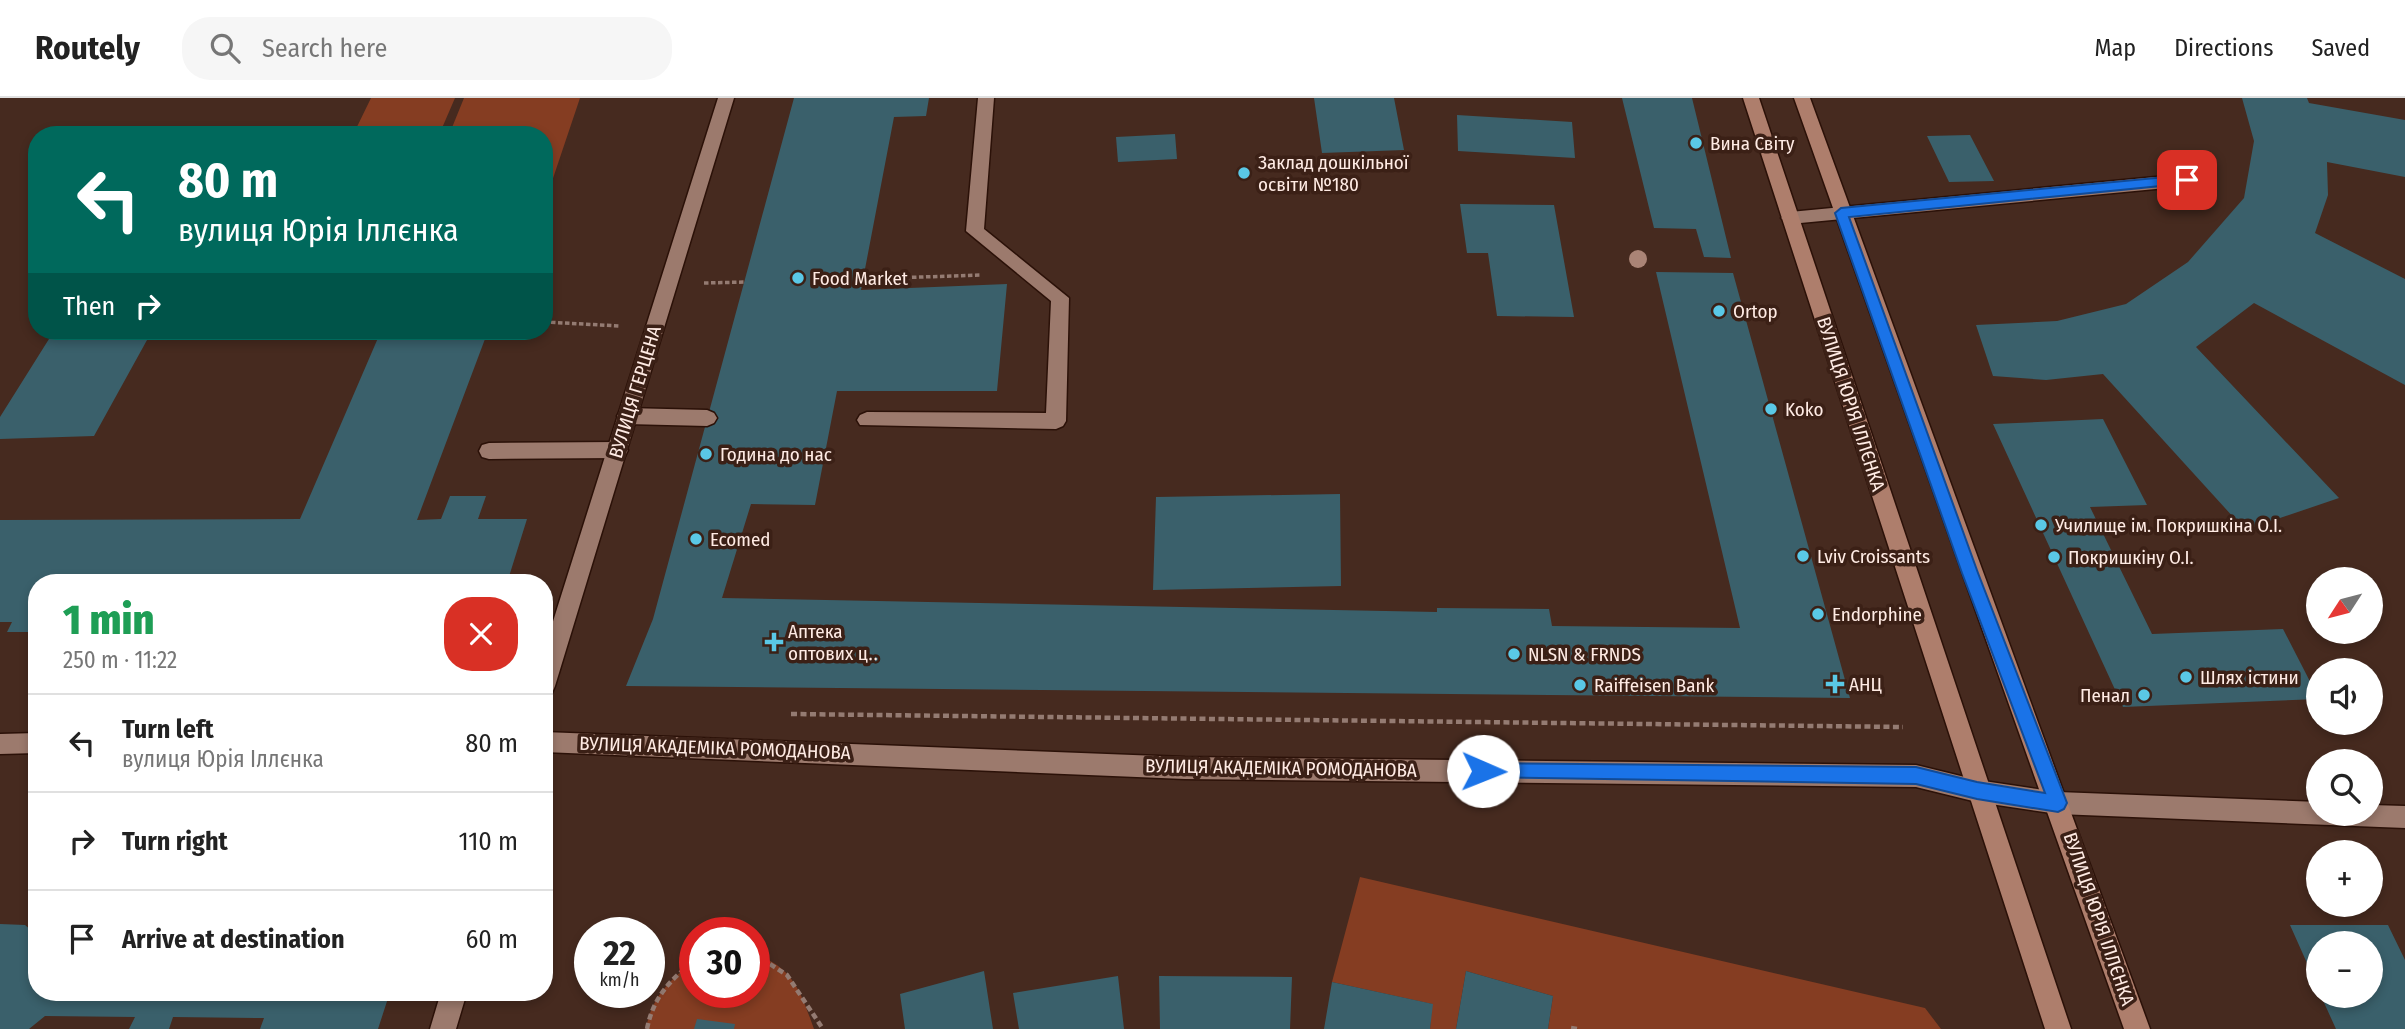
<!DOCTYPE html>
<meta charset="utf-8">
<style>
body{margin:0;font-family:"Fira Sans Condensed",sans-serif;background:#f6f6f6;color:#222;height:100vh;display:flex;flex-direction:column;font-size:26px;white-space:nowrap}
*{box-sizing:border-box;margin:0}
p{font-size:23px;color:#767676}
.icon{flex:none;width:38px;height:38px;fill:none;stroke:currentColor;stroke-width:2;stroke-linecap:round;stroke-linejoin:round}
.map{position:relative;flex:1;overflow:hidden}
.panel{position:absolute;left:28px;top:476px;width:525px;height:427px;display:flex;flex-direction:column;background:#fff;border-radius:28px;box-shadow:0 4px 10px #0003}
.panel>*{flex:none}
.guide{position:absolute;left:28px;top:28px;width:525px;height:214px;border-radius:28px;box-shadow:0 4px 10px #0003;background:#00695c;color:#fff;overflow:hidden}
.needle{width:46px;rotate:234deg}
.tools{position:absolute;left:2306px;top:469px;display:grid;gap:14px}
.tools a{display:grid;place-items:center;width:77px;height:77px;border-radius:50%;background:#fff;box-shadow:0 4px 10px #0003;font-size:35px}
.speed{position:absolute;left:574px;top:819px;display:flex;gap:14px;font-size:35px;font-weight:700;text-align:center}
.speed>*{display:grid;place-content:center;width:91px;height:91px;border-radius:50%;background:#fff;box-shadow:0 4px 10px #0003;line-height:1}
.speed small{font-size:18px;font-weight:400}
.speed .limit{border:10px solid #d22;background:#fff;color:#111}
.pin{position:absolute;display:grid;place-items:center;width:60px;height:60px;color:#fff;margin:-30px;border-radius:14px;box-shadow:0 4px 10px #0006}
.me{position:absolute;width:77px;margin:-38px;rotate:91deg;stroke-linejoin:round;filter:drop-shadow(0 0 5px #0008)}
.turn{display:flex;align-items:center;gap:24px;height:147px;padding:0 35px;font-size:32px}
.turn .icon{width:91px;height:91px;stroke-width:2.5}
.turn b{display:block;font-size:49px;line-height:60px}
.then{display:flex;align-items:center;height:66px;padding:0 35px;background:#0003;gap:14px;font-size:26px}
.round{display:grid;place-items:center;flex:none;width:74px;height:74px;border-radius:28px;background:#f6f6f6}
.head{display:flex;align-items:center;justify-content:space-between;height:119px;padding:0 35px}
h1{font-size:42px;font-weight:800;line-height:52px;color:#1e9e55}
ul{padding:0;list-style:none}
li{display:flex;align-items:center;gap:21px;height:98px;padding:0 35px;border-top:2px solid #e0e0e0}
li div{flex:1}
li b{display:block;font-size:26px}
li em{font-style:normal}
header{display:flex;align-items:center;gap:42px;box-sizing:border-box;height:98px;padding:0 35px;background:#fff;border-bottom:2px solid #e0e0e0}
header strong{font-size:33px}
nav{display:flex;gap:38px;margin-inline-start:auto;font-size:24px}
.search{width:490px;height:63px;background:#f6f6f6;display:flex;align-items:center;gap:18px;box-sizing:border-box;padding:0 24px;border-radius:28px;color:#767676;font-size:26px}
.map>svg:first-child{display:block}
.green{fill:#853d22}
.building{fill:#3a606b}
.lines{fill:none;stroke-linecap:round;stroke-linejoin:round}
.service-casing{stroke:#2b1108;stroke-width:3}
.minor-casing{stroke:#2b1108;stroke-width:3}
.secondary-casing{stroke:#2b1108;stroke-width:3}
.path-far1{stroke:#947b72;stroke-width:3.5;stroke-dasharray:4.5 2.5;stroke-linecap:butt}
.path{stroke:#947b72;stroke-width:4.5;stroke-dasharray:6 3.5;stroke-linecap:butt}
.service{fill:#9c7a6d;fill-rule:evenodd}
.minor{fill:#9c7a6d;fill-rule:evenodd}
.secondary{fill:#ae7e6c;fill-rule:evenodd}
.tree{fill:#aa8476}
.route{fill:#1a73e8;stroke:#114b97;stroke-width:2}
.poi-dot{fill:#5ac8e6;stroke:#3b2016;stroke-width:2.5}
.labels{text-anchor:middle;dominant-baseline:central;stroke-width:7;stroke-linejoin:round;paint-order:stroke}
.poi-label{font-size:19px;fill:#ffebe4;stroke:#3b2016;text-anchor:start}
.street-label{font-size:19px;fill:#ffebe4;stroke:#3b2016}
</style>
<header>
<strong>Routely</strong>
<div class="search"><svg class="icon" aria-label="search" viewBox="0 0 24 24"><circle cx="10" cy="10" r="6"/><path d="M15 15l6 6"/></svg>Search here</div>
<nav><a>Map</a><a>Directions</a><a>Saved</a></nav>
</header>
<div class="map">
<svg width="2405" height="931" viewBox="0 0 2405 931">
<rect width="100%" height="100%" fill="#462a1f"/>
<path class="green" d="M371,0H455L439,37H353Z
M464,0H580L544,107V37H449Z
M1360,779L1925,910L1941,931H1548L1553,898L1466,873L1456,931H1430L1432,906L1332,884Z
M754,856C794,869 801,895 814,931H646C651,900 670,881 695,863V894H754Z"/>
<path class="building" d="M794,0H929L926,18L894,19L861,192L1007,186L997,293H837L815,407L751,406L722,500L1437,514V510L1549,511L1552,528L1740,530L1656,174L1733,175L1850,600L626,588L653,521Z
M1314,0H1394L1404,52L1322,55Z
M1622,0H1692L1731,160L1704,159L1696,131L1654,130Z
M2242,0H2307L2309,5L2405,22V79L2327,64L2328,97L2315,135L2405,181V287L2254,205L2196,249L2339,400L2245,432L2103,276L2046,282L1993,278L1976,227L2057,223L2126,206L2188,164L2244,100L2254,43Z
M1457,17L1572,24L1575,60L1458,53Z
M1175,36L1177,61L1118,64L1116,39Z
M1970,37L1994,83L1949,84L1927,38Z
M1460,106L1554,107L1574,219L1497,218L1488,155H1467Z
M54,233H152L94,338L0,341V319Z
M381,233H488L417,422L441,421L450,398H486L478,421H527L507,485H37V534H7L12,524H0V422L300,421Z
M2103,321L2147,407L2090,409L2152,536L2283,531L2319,601L2123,609L1993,326Z
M1340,396L1341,488L1153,492L1156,399Z
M0,826L25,827L37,837V894H390L378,931H260L264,920L173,919L169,931H129L135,919L45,918L29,931H0Z
M2290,827H2388L2405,862V931H2336L2321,898H2371V845H2319V892Z
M984,873L993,931H905L900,896Z
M1466,873L1553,898L1548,931H1456Z
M1118,878L1124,931H1019L1013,895Z
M1159,878L1292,879L1290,931H1160Z
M1332,884L1433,906L1430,931H1324Z
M697,921L735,926L734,931H694Z"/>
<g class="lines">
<defs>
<path id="service" d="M978,0H994L984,131L1069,200L1066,323L1063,328L1056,331L860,327L857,322L860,317L867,314L1046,315L1051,203L966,133Z
M2187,76L2196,82L2187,88L1790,126L1781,120L1790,114Z
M627,310L707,312L714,315L717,320L714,325L707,328L627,326L620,323L617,318L620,313Z
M618,344L625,346L628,352L625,358L618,360L489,361L482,359L479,353L482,347L489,345Z
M2058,694L2319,704V716H2371V707L2405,708V730L2058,716L2050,713L2046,705L2050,697Z"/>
<path id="minor" d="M718,0H734L555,588L552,595L544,598V552Z
M544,634L1185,659L1916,667L1977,682L2058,694L2066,697L2070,705L2066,713L2058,716L1977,704L1916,689L1185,681L544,654Z
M37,635V655L0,656V636Z
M441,894H467L456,931H430Z"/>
<path id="secondary" d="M1743,0H1759L2071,931H2045Z
M1794,0H1810L2150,931H2124Z"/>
</defs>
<use href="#service" class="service-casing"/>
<use href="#minor" class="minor-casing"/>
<use href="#secondary" class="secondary-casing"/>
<path class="path-far1" d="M863,181L981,177
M704,185L745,184
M544,224L619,228"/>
<path class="path" d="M791,616L1903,629
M754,856L787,877L823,931
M1571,930L1577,931
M647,931C653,900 670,881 695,863"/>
<use href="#service" class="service"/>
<use href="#minor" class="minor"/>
<use href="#secondary" class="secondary"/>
</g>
<circle class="tree" cx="1638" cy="161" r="9"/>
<path class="route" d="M2187,77L2191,78V85L1849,119L1978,475L2067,705L2064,711L2058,714L1977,701L1916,686L1477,679L1474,673L1477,667L1483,665L1916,669L1977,684L2045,695L1962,475L1835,115L1841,110Z"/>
<g class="poi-dot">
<circle cx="1696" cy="45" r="7"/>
<circle cx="1244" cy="75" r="7"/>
<circle cx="798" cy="180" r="7"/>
<circle cx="1719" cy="213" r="7"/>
<circle cx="1771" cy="311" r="7"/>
<circle cx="706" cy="356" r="7"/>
<circle cx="2041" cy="427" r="7"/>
<circle cx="696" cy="441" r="7"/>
<circle cx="1803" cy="458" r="7"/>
<circle cx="2054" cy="459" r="7"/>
<circle cx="1818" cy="516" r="7"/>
<path d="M770.5 533.5h7v7h7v7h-7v7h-7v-7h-7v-7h7z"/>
<circle cx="1514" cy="556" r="7"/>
<circle cx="2186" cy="579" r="7"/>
<path d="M1831.5 575.5h7v7h7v7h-7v7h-7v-7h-7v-7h7z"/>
<circle cx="1580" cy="587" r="7"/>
<circle cx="2144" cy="597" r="7"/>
</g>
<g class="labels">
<g class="poi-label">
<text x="1710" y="45">Вина Світу</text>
<text x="1258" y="64">Заклад дошкільної<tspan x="1258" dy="22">освіти №180</tspan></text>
<text x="812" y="180">Food Market</text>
<text x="1733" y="213">Ortop</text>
<text x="1785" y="311">Koko</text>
<text x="720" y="356">Година до нас</text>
<text x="2055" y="427">Училище ім. Покришкіна О.І.</text>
<text x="710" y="441">Ecomed</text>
<text x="1817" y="458">Lviv Croissants</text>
<text x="2068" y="459">Покришкіну О.І.</text>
<text x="1832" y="516">Endorphine</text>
<text x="788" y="533">Аптека<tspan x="788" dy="22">оптових ц‥</tspan></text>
<text x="1528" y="556">NLSN &amp; FRNDS</text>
<text x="2200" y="579">Шлях істини</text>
<text x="1849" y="586">АНЦ</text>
<text x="1594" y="587">Raiffeisen Bank</text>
<text x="2130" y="597" text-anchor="end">Пенал</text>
</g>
<g class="street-label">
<text transform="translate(635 294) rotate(-73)">ВУЛИЦЯ ГЕРЦЕНА</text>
<text transform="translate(1851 306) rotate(72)">ВУЛИЦЯ ЮРІЯ ІЛЛЄНКА</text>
<text transform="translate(715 650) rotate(2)">ВУЛИЦЯ АКАДЕМІКА РОМОДАНОВА</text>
<text transform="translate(1281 670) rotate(1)">ВУЛИЦЯ АКАДЕМІКА РОМОДАНОВА</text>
<text transform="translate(2099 821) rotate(71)">ВУЛИЦЯ ЮРІЯ ІЛЛЄНКА</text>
</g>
</g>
</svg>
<div class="tools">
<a><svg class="needle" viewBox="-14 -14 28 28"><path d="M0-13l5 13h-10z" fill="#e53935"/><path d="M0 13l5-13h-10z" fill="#767676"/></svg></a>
<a><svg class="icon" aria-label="sound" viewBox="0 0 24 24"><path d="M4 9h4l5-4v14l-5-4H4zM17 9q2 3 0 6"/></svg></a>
<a><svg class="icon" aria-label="search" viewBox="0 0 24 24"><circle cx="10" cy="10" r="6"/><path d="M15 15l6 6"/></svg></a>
<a>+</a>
<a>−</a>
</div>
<div class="speed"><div>22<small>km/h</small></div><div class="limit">30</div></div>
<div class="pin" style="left:2187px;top:82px;background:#d93025"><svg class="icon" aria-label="arrive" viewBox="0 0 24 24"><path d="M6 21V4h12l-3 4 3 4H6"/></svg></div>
<svg class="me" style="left:1483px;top:673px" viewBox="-20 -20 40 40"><circle r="19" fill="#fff"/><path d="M0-13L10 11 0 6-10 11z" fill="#1a73e8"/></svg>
<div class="guide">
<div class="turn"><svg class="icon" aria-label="left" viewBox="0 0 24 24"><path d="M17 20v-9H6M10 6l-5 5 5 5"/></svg><div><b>80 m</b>вулиця Юрія Іллєнка</div></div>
<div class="then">Then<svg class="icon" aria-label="right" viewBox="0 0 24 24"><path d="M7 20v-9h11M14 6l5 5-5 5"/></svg></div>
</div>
<section class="panel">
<div class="head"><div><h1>1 min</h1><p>250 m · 11:22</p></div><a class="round" style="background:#d93025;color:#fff"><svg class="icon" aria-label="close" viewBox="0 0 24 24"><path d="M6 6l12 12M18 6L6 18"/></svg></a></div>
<ul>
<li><svg class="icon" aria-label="left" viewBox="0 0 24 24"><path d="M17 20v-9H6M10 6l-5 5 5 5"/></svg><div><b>Turn left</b><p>вулиця Юрія Іллєнка</p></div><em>80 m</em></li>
<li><svg class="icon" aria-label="right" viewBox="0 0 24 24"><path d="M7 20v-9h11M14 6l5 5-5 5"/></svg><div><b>Turn right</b></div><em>110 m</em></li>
<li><svg class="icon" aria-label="arrive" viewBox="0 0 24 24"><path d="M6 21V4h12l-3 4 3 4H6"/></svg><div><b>Arrive at destination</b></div><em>60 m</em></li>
</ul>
</section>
</div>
